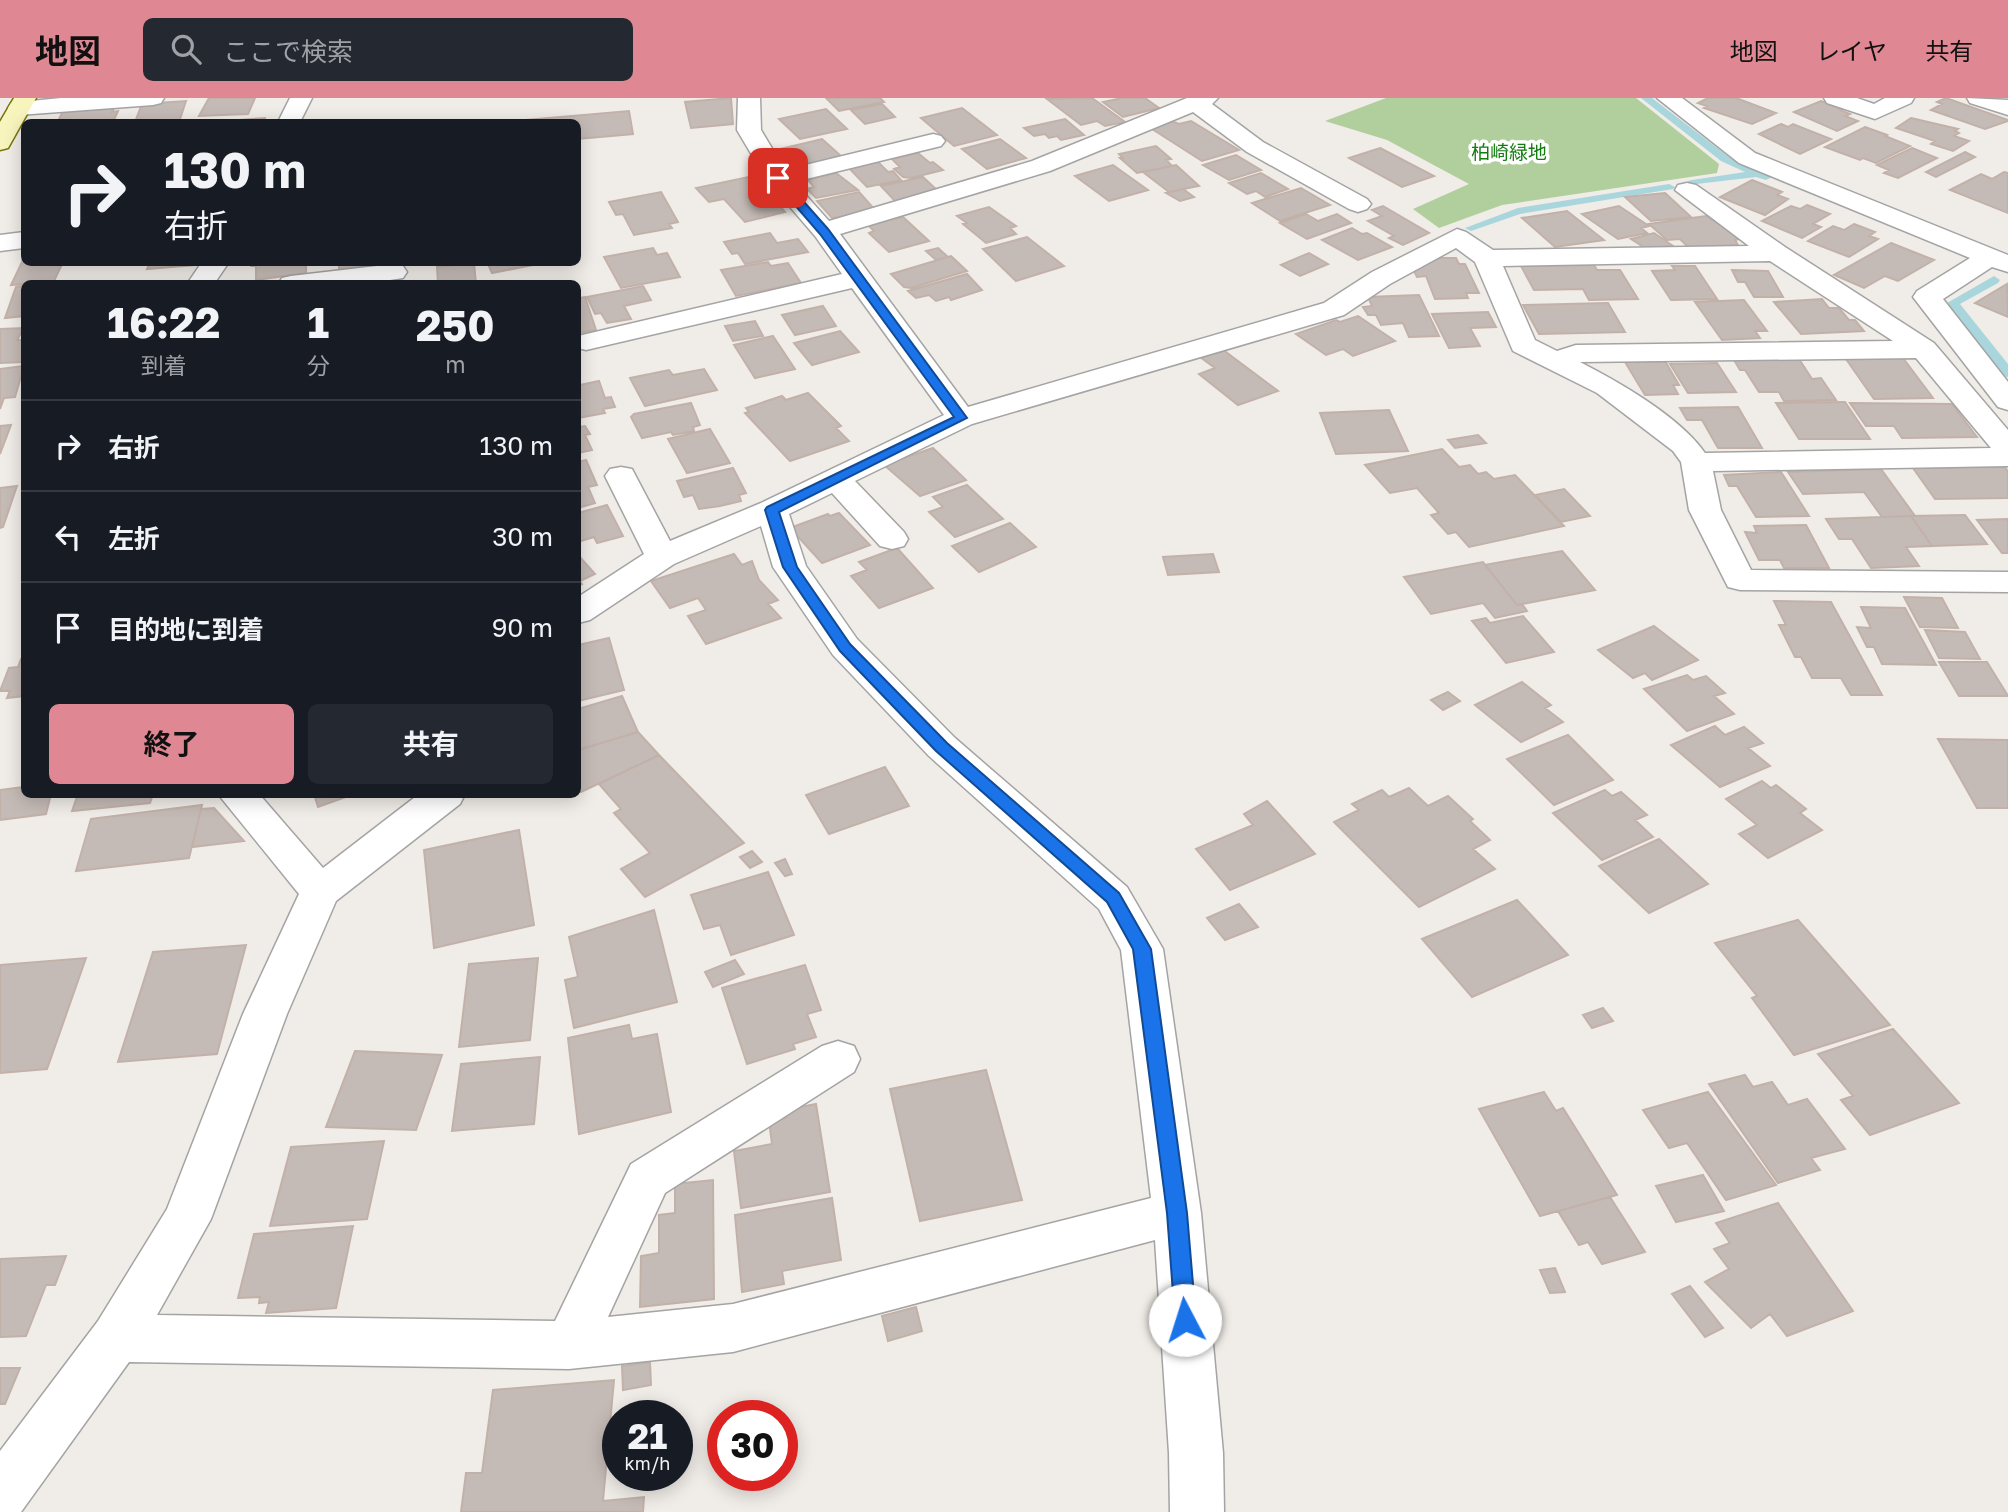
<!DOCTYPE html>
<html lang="ja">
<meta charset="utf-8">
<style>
body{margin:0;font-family:"Golos Text","Noto Sans JP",sans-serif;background:#242831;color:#f1f3f6;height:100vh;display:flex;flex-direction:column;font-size:26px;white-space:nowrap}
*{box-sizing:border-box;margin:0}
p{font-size:23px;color:#9ea1a6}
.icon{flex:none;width:38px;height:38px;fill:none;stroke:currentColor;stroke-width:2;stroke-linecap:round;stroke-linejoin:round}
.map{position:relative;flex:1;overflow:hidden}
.drawer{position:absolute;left:21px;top:182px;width:560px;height:518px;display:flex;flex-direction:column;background:#171b24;border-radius:10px;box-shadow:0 4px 18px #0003}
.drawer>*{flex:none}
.guide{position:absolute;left:21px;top:21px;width:560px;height:147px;border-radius:10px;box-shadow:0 4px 18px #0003;background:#171b24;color:#f1f3f6;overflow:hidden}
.speed{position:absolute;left:602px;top:1302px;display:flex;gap:14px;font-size:35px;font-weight:700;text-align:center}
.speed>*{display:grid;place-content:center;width:91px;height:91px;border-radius:50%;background:#171b24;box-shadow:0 4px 18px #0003;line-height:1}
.speed small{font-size:18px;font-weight:400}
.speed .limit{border:10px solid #d22;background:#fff;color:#111}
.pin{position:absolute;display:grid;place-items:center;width:60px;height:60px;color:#fff;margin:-30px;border-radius:14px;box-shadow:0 4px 10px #0006}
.me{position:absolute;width:77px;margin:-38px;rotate:355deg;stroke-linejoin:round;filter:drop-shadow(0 0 5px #0008)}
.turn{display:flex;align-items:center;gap:24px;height:147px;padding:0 28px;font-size:32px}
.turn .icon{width:91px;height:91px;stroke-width:2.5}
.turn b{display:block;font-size:49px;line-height:60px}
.eta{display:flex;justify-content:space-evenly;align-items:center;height:119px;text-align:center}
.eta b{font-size:42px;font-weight:700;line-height:49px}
.primary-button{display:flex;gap:14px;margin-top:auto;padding:14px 28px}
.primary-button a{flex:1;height:80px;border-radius:10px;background:#df8894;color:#111;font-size:28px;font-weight:700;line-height:80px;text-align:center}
.primary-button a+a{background:#242831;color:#f1f3f6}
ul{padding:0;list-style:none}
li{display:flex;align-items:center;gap:21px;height:91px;padding:0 28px;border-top:2px solid #363941}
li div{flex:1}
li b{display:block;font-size:26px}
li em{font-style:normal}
header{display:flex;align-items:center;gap:42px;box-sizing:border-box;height:98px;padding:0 35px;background:#df8894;color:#111}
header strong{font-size:33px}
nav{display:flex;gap:38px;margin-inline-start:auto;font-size:24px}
.search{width:490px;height:63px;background:#242831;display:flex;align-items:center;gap:18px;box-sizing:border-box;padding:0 24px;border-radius:10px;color:#9ea1a6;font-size:26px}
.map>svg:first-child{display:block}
.forest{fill:#b1ce9d}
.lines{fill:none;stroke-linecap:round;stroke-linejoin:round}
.stream{fill:#a9d6dc;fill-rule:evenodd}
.building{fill:#c5bbb6;stroke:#c2b1a9;stroke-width:2}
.street-casing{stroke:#a4a4a4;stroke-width:3}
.secondary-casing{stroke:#767608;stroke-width:3}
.street{fill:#fff;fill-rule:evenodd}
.secondary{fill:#f8f4bd;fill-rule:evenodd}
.route{fill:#1a73e8;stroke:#114b97;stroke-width:2}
.labels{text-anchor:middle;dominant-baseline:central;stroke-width:7;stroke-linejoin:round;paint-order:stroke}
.far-park-label{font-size:19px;fill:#127d0f;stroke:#fff}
</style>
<header>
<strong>地図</strong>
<div class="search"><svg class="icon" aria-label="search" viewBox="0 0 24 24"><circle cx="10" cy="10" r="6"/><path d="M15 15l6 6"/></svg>ここで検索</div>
<nav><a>地図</a><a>レイヤ</a><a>共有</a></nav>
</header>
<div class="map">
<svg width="2008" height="1414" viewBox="0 0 2008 1414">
<rect width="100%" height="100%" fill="#f0ece7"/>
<path class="forest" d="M1386,0H1636L1719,66L1717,75L1502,107L1439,130L1413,111L1469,86L1387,42L1325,23Z"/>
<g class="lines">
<path class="stream" d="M1641,0H1652L1729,59L1772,79L1766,82L1756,79L1688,87V83L1692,82L1745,74L1721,63Z
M1669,86L1675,89L1673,91L1520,116L1471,133L1465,130L1518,110Z
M1994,178L2000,182L1998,185L1960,206L2008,266V279L2003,278L1947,205Z"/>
</g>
<path class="building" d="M209,0H255L248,16L199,18Z
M731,0L733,26L691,30L685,4Z
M826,0H880L884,4L839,13Z
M1092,0L1125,24L1105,28L1097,23L1081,27L1047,1Z
M1122,0H1145L1159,10L1123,19L1103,4Z
M1708,0H1736L1776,15L1752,26L1704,10L1707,8L1698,5Z
M1946,0L2008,22V23L1985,31L1931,12L1942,6L1937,4Z
M186,3L179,24H135L142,6Z
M1821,3L1842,11L1840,12L1850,16L1845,18L1858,23L1837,33L1794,14Z
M882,6L895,19L865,26L851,12Z
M114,10L112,14L118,13L113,24L58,23L63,13Z
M962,10L997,37L954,48L921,20Z
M826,11L847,31L800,41L779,21Z
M629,13L633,36L578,41V24H501Z
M265,20L264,24H210Z
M1911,20L1958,31L1955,33L1959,35L1954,38L1969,43L1953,53L1931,46L1935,43L1896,30Z
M1065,21L1084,37L1061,42L1057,38L1049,40L1045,36L1034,38L1024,30Z
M1171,23L1179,26L1191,23L1239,52L1202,63L1152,31Z
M1781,26L1788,29L1793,26L1831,41L1800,56L1759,36Z
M1865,29L1887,37L1885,38L1910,48L1876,65L1863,60L1860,62L1825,49Z
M822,41L841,58L799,69L780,51Z
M1000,41L1026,60L987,71L962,51Z
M1156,48L1171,61L1166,62L1172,68L1137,75L1120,60H1123L1119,56Z
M1380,50L1434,78L1402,89L1349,60Z
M1912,50L1937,60L1898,80L1884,75L1889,72L1877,67Z
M1965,54L1975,59L1936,79L1926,74Z
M918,55L930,65L933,64L943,72L911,80L903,79L894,71L900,69L892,61Z
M1236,57L1261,72L1229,82L1203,67Z
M878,64L888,74L893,73L901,82L867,89L849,70Z
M1113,67L1148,92L1109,103L1075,78Z
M1176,67L1199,88L1169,94L1143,74Z
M2004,74L2008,75V115L1950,92L1981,76L1992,81Z
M836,75L858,92L816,100L807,91L814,89L808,82Z
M1261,75L1288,91L1265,99L1256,93L1247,96L1229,85Z
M753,78L785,114L745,124L724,101L709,104L696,90Z
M923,79L938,93L898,106L881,88Z
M1752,82L1782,94L1777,97L1788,101L1765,117L1720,99Z
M1301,90L1330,107L1280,123L1252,105Z
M1183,91L1194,99L1180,103L1166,95Z
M661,94L678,124L669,126L672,130L634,137L623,116L616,117L609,104Z
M859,94L876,113L832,120L817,103Z
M1665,95L1691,119L1651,123L1625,99Z
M1807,107L1830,116L1813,126L1821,129L1802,140L1762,123L1791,108L1800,111Z
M1383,108L1429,135L1403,147L1389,140L1394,138L1368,123L1382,118L1372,112Z
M1619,108L1649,128L1641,130L1647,135L1618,141L1582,116Z
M989,109L1016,128L1010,130L1016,136L986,145L963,126L967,125L957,118Z
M1567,113L1604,142L1555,149L1522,120Z
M1306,116L1318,123L1337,116L1351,125L1307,141L1280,125Z
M1706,118L1743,140L1735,142L1738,147L1688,149L1680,141L1667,142L1649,126Z
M903,119L929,143L889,154L869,135L874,133L868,127Z
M1854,126L1875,134L1869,138L1878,141L1849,159L1808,143L1833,128L1844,132Z
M1352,130L1362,136L1367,135L1392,149L1358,162L1322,142Z
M770,135L777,145L798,141L808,154L745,166L738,155L732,156L724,144Z
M1654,135L1673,148L1645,150L1631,141Z
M1027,139L1064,168L1016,183L983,151Z
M1891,145L1934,162L1898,183L1885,178L1864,190L1834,177Z
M653,150L657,157L667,155L680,179L621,190L604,159Z
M938,150L948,159L936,162L926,153Z
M1309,155L1328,166L1300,178L1281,167Z
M951,158L967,173L911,190L904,189L891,176Z
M24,160V164H63L54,183L11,187Z
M1435,160H1456L1459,166H1465L1479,195H1466L1468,200L1435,201L1426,178L1417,179L1413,171Z
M150,164H195V167L147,171Z
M251,164H306V175L256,182V168H251Z
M339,164H389V167L339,173Z
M487,164H548L492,175Z
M768,164L771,168L788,165L801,185L736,198L721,172Z
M474,165L476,186H438L437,169Z
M1594,167L1597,172H1620L1638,201L1589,202L1583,191L1534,192L1521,168Z
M1672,168H1695L1717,201L1671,202L1652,173L1675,172Z
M1732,172L1768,173L1783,199H1754L1745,184H1738Z
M967,176L982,192L951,202L949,199L936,203L929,197L916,200L908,193Z
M2007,186L2008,219L1975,205Z
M24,188V218L5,220L16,189Z
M643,188L651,202L624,208L631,221L607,225L601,215L595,216L587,199Z
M1419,197L1439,238L1409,239L1403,225L1381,227L1376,217H1368L1363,209L1372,208L1368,199Z
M585,199L596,232L578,235V200Z
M1822,201L1829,210H1839L1849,222H1855L1864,233L1801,236L1774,204Z
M1744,202L1767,233H1755L1760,240L1722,242L1695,204Z
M1608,205L1625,234L1539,236L1523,207Z
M823,208L836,228L795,237L782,217Z
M1488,214L1496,229L1470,230L1480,248L1449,250L1432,216Z
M1358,218L1395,243L1353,258L1343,251L1326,257L1296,236L1336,222L1340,224Z
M755,223L763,238L733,243L725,228Z
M24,230L17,242H24L23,264L0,265V231Z
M840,233L859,254L812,267L794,245Z
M773,238L795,271L755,280L734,247Z
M1222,251L1278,293L1238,307L1199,276L1215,270L1200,259Z
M1903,260L1933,300L1874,301L1846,261Z
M1799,261L1812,281L1821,280L1836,302L1784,303L1779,294H1759L1745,272H1740L1734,262Z
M1665,263L1679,287H1673L1678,296L1645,297L1625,264Z
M1717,265L1736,294L1688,295L1670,266Z
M24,268L15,299L4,300L0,311V271Z
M704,271L717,292L645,308L630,280L669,272L673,277Z
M578,283L580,287L599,283L605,300L611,299L615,309L603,311L605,315L578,320Z
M808,295L841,328L836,330L849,343L790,363L745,315L749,314L746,310L782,298L786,302Z
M1845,304L1870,341H1799L1776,305Z
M691,305L700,327L693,329L694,333L673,337L671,334L642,340L631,319L634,316Z
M1850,305L1952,306L1977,339L1902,340L1894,328H1866Z
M1738,309L1762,350H1718L1702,322H1687L1680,310Z
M1389,312L1408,353L1336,356L1320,315Z
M11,327L0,356V328Z
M585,328L590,336L585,337L592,352L578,355V329Z
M710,331L730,365L687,375L668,341Z
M1478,337L1486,345L1455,350L1448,342Z
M933,350L966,382L920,398L884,367Z
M1442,351L1459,369L1470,367L1478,376L1486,374L1494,381L1515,377L1564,428L1469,449L1456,434L1448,436L1431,417L1439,415L1417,390L1390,395L1365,367Z
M586,362L597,387L588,389L595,405L578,410V364Z
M2005,369L2008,374V400L1935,401L1913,370Z
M733,370L746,395L739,397L741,403L720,408L699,411L693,397L684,399L677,383Z
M1881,371L1915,418L1882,419L1864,394L1803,396L1788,374Z
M1781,374L1809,418L1756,419L1737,388H1729L1724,377Z
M967,387L1003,421L955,439L929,414L943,409L933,399Z
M17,388L3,429L0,430V390Z
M1564,391L1590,418L1561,424L1535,397Z
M607,407L623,438L597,445L594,439L578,444V415Z
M839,415L870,447L822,465L790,430L828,416L830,418Z
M1965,417L1987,446L1932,448L1911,418Z
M1911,418L1932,448L1906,449L1919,468L1871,470L1852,441H1839L1826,421Z
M2008,421V455H2002L1977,422Z
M1010,425L1036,449L979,474L952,448Z
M1806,427L1829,470H1784L1780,462H1759L1745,434L1757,435L1754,428Z
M897,450L933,490L879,510L851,478L867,472L859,464Z
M1562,453L1595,492L1517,507L1485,467Z
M734,456L742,467L752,463L759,482L778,502L768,506L781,520L706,546L688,518L706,512L698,500L670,510L651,483Z
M1213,456L1219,474L1168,477L1163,459Z
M578,457L595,476L580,483L582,486L578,488Z
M1483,464L1517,507L1522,506L1527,513L1495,520L1483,505L1431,516L1404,479Z
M1904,499L1942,500L1958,530L1920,529Z
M1774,503L1831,504L1882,597H1851L1841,580H1812L1801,559H1795L1779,527H1786Z
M1861,509L1905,510L1936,567L1882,566L1874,549H1867L1857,529L1871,530Z
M1523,518L1554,554L1506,565L1472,523L1486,520L1490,525Z
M1654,528L1698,562L1652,582L1645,575L1633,580L1598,552Z
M1925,532L1965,534L1980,561L1939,560Z
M609,540L624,592L578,603V547Z
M21,561H24V598L7,600L10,593H0L9,570L18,569Z
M1939,564H1987L2008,598H1959Z
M1687,577L1693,582L1706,578L1725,595L1714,598L1734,616L1687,633L1644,591Z
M1522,584L1551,607L1545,610L1563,624L1521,644L1475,607Z
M1448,594L1460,603L1443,612L1431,602Z
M622,598L638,634L578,652V611Z
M1715,628L1725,637L1744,629L1763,645L1748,650L1770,668L1720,689L1671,647Z
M638,634L659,657L581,694L578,690V652Z
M1568,637L1613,682L1554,707L1507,661Z
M1938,641L2008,642V710H1977Z
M659,657L744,745L645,799L621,771L650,755L614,715L621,711L599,686Z
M885,669L909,708L829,736L806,697Z
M1762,683L1771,690L1776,687L1806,711L1800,715L1822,732L1768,760L1739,736L1757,727L1726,701Z
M24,689V696H51L46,716L0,722V692Z
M1409,690L1428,708L1448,698L1473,721L1470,723L1490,742L1473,751L1495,771L1419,809L1334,724L1359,712L1352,706L1382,692L1389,699Z
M1605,692L1612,698L1621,694L1647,717L1635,722L1653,739L1602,762L1553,715Z
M78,696H153L150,705L72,713Z
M314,696H354L318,709Z
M1267,703L1315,756L1230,792L1196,751L1253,727L1244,716Z
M202,707L189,760L76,773L91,721Z
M214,710L244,743L192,749L201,711Z
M519,732L534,827L434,850L424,752Z
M1659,741L1708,786L1649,815L1599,768Z
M752,753L762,764L750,770L740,759Z
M785,761L792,776L785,778L775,765Z
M768,774L794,837L731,857L720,827L704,831L691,797Z
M1517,802L1568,857L1472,899L1422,841Z
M1239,806L1258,829L1225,842L1207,820Z
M654,812L677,904L574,930L565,882L578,879L569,839Z
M1798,822L1890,927L1794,957L1752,900L1757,898L1715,845Z
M246,847L217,956L118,964L153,854Z
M86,860L47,971L0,975V867Z
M538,860L530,942L459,949L469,866Z
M735,862L744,876L713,889L705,874Z
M805,867L821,912L807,916L816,939L793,946L795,951L747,966L722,890Z
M1603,910L1613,923L1592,930L1583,917Z
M629,927L632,941L657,936L671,1014L579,1036L568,940Z
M1893,931L1959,1005L1870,1037L1841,1002L1853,998L1818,956Z
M355,953L442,957L416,1032L326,1029Z
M540,959L534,1026L452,1033L461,966Z
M986,972L1022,1102L920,1123L890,991Z
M1745,977L1753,989L1772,984L1788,1007L1807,1001L1845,1051L1811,1060L1820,1072L1778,1085L1709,986Z
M1544,994L1556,1013L1563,1010L1617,1097L1540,1118L1479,1011Z
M1708,994L1776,1087L1726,1102L1687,1045L1669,1050L1643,1012Z
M816,1006L830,1094L741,1110L734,1053L772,1046L769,1023L786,1020L785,1012Z
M384,1043L367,1121L270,1128L291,1049Z
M1703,1077L1724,1113L1676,1124L1656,1088Z
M713,1082L714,1201L640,1209L641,1158L659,1155V1117L675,1115V1086Z
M1610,1099L1645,1154L1602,1166L1588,1144L1579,1147L1558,1113Z
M832,1100L841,1162L782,1173L784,1186L742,1194L735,1117Z
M1778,1105L1853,1213L1787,1238L1770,1216L1751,1230L1705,1184L1729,1171L1714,1151L1730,1145L1716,1125Z
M353,1128L336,1210L266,1215L269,1204L259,1205L260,1199L238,1200L254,1136Z
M66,1158L55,1187H46L26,1238L0,1239V1161Z
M1555,1170L1565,1194L1550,1195L1540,1172Z
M1690,1188L1723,1230L1705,1239L1672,1196Z
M916,1209L922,1233L888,1243L882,1218Z
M650,1264L651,1287L623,1292L622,1268Z
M0,1270H20L5,1306H0Z
M614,1282L603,1403L644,1399L643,1414H461L466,1375H482L493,1292Z"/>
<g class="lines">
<defs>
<path id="street" d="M61,0H164L161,5L153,7L19,17L11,15L8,10L11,5Z
M290,0H312L300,24H278Z
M738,0H760L761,32L785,72L933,36L941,38L945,43L941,48L794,84L829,123L1032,63L1187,0H1218L1212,6L1263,44L1367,101L1371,106L1367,111L1358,114L1349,111L1247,54L1193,14L1050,73L840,136L968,309L1324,205L1372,174L1457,131L1466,134L1493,152L1749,148L1675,92L1678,87L1687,85L1696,87L1785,149L1934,245L2008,332V368L1713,373L1721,412L1751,472L2008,474V494L1740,492L1728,489L1689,412L1681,364L1673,353L1597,295L1513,253L1475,164L1456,150L1390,186L1344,217L972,326L855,383L904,434L908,441L904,448L892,451L880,448L832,395L789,416L806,468L857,541L955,640L1127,789L1163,851L1201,1115L1223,1355L1224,1414H1170L1169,1355L1155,1142L733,1254L569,1271L129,1264L21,1414H0V1353L98,1223L167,1111L243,916L299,796L218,696H259L323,770L419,696H465L460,706L336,803L287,916L211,1121L157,1217L555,1223L631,1066L822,948L838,943L854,948L860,961L854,974L665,1095L608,1219L733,1206L1151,1100L1121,852L1099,811L929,658L833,557L773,469L761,428L674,466L590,522L578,525V499L644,456L605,378L610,371L621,369L632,371L670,443L761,405L944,317L852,190L586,252L578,250V238L842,176L815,138L766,81L737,32ZM1770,163L1893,243L1576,247L1557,253L1535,242L1503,168ZM1916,260L1991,350L1705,355C1680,319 1619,284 1580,264Z
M1657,0H1682L1755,55L2008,157V174L1992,169L1943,201L2008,284V312L1998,309L1913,199L1917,193L1970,160L1739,65Z
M1824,0H1857L1874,6L1885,0H1914L1911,5L1875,21L1827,5Z
M1967,0L2008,2V17L1970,5Z
M24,134V150L0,153V137Z
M202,164H229L214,186H187Z
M394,166L403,168L407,174L403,180L364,186H278L282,180L291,178Z"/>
<path id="secondary" d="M14,0H36L8,50L0,52V24Z"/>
</defs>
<use href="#street" class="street-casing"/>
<use href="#secondary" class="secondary-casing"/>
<use href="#street" class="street"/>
<use href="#secondary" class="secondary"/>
</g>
<path class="route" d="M774,78H781L828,131L967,320L779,414L797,469L850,546L947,645L1119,795L1151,851L1187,1115L1196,1222L1193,1229L1185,1232L1178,1229L1175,1222L1167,1115L1133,851L1107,804L936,653L840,553L783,469L765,412L767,409L954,319L820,136L774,83Z"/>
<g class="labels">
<g class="far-park-label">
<text x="1509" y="53">柏崎緑地</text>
</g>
</g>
</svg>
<div class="speed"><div>21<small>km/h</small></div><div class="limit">30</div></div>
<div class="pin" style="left:778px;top:80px;background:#d93025"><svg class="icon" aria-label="arrive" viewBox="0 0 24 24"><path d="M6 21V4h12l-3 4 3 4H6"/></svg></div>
<svg class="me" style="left:1185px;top:1222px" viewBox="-20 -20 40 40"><circle r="19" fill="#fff"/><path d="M0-13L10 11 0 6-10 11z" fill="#1a73e8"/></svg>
<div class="guide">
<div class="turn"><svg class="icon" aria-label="right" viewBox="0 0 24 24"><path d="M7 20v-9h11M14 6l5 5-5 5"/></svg><div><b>130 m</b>右折</div></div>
</div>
<section class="drawer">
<div class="eta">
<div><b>16:22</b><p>到着</p></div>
<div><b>1</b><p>分</p></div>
<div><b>250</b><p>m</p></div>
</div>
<ul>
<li><svg class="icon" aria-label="right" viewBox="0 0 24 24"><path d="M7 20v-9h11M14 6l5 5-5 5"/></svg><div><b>右折</b></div><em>130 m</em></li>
<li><svg class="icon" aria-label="left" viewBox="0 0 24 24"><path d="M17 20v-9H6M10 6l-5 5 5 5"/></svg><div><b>左折</b></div><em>30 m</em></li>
<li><svg class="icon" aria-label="arrive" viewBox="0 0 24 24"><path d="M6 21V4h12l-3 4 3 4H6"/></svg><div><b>目的地に到着</b></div><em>90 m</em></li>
</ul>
<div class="primary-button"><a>終了</a><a>共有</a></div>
</section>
</div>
